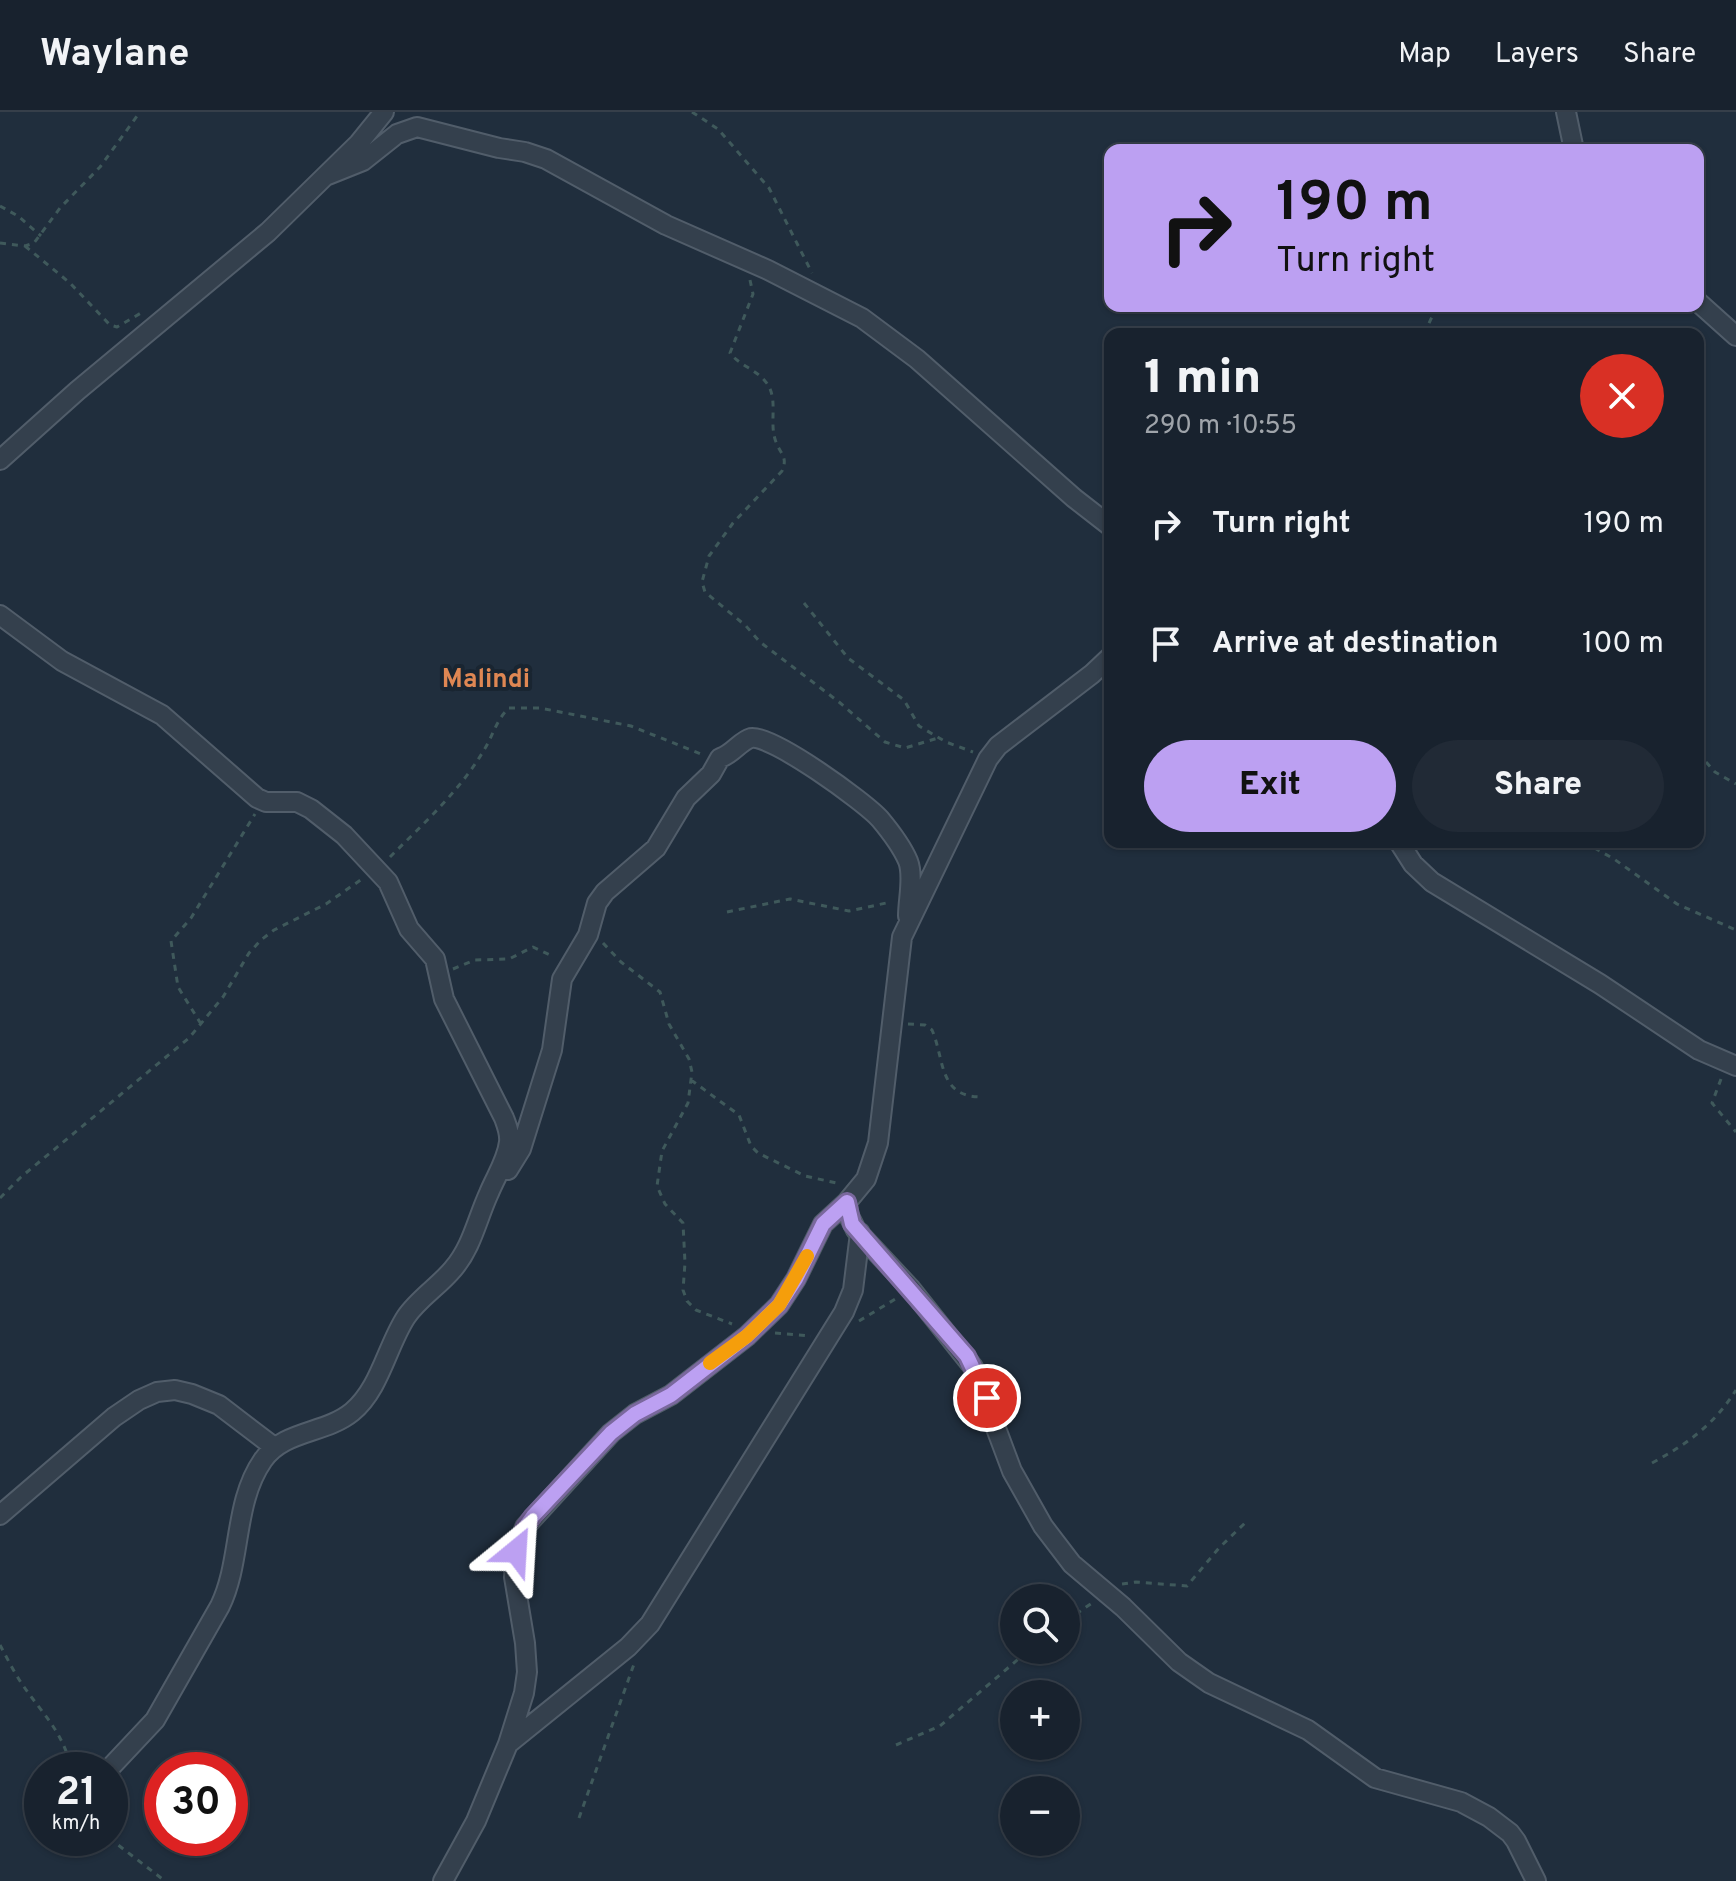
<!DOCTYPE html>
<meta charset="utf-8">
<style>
body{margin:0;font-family:Overpass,sans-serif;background:#212a36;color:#f1f3f6;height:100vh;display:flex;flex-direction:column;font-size:30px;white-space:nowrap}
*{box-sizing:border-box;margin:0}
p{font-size:26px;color:#9fa4aa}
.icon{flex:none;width:44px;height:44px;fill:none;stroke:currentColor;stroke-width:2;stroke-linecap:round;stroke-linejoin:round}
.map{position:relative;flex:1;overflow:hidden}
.panel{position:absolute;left:1104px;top:216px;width:600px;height:520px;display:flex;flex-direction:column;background:#18222e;border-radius:16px;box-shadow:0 2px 6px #0004,0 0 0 2px #363f4a}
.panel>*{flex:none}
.banner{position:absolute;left:1104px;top:32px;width:600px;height:168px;border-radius:16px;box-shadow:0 2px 6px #0004,0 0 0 2px #363f4a;background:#bca0f2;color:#111;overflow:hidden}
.fabs{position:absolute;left:1000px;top:1472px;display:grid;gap:16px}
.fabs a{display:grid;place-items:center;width:80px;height:80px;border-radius:50%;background:#18222e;box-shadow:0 2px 6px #0004,0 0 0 2px #363f4a;font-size:40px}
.speed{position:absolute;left:24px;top:1640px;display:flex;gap:16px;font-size:40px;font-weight:700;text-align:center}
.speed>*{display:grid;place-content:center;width:104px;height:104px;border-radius:50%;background:#18222e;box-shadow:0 2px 6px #0004,0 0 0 2px #363f4a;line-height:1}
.speed small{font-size:20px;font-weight:400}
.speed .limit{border:12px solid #d22;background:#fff;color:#111}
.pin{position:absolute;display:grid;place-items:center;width:68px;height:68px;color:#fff;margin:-34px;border:4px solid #fff;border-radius:50%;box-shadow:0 2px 8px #0007}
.me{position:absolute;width:88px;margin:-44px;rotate:27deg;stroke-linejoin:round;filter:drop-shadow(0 0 6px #0008)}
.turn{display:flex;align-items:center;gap:28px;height:168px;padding:0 40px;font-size:36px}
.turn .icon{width:104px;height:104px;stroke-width:2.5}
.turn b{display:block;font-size:56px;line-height:68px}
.round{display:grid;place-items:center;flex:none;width:84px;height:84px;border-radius:42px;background:#212a36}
.head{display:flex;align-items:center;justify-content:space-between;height:136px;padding:0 40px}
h1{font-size:48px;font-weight:800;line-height:60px}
.action{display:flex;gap:16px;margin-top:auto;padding:16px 40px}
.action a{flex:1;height:92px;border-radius:48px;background:#bca0f2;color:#111;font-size:32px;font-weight:800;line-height:92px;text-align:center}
.action a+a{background:#212a36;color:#f1f3f6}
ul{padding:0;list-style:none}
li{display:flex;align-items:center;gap:24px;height:120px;padding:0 40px}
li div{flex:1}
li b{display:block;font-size:30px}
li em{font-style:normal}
header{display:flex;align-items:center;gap:48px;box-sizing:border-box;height:112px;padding:0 40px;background:#18222e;border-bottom:2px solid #363f4a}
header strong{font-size:38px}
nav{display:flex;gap:44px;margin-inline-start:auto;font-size:28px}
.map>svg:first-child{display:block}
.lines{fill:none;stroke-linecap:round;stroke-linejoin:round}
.street-casing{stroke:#515d6a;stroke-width:22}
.path{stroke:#3f595b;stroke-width:3;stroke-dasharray:6 6;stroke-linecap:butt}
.street{stroke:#34404d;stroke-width:18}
.route-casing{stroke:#7a689d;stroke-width:20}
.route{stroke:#bca0f2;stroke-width:14}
.slow{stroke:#f59e0b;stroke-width:14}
.labels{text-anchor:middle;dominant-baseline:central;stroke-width:8;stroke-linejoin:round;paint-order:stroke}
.quarter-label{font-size:26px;font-weight:bold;fill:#df8753;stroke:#192531}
</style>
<header>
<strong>Waylane</strong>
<nav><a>Map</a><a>Layers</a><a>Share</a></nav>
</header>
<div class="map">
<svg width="1736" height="1769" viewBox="0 0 1736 1769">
<rect width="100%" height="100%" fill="#202e3d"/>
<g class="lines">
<defs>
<path id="street" d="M1566,0L1574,38
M328,63L363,49L397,22L417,15L499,36L525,40L546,47L666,113L768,158L862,206L917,247L1074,386L1110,414
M1698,190L1736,224
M0,348L77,279L268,120L359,31L384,0
M0,503L62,549L162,603L257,686L266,690H297L311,697L344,723L388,770L409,817L435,847L444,887L504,1006C507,1014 510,1021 509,1030C507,1048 496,1064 489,1081C477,1107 472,1135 453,1157C439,1174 418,1187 406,1205C387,1234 380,1277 352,1300C325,1322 284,1318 263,1348C233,1391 242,1449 220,1494L155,1608L108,1658
M1399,730L1413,752L1432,770L1600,872L1699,938L1736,954
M508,1058L521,1037L552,938L562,867L588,823L597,791L605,780L656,736L686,686L711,662L720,646C733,642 740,629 751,626C771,622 865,690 880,707C890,719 902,735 908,749C914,764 908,787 908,804
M847,1090L848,1102L856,1118L911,1177L973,1255L1012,1359L1043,1414L1072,1452L1123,1495L1179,1550L1209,1571L1308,1618L1375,1666L1461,1690L1489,1705L1510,1721L1516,1729L1536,1769
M0,1403L114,1305L139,1288L157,1280L175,1278L192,1282L219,1293L274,1335
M508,1632L628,1535L650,1512L844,1200L853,1178L860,1121
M443,1769L476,1709L508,1632L524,1581L527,1560L525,1531L514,1465L516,1439L525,1415L611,1321L635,1302L671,1283L747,1224L779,1193L796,1167L823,1112L847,1090L866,1067L878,1031L902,825L988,647L998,634L1092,562L1110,545"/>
</defs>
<use href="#street" class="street-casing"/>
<path class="path" d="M692,0L718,17L769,76L812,161
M0,94L18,104L41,124
M0,131L25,134L34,131L60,96L100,55L140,0
M25,134L70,171L110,213L117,215L141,201
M750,168L753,182L730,241C739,253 755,257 765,269C780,286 768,310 776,330C781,343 788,345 782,359L733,411L709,444L702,470L705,480L746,514L760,530L839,590L885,630L905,636L938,626
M1424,222L1437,194
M804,491L848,546L904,588L919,614L946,630L973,640
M1698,641L1715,660L1736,672
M1584,730L1614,747L1677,792L1736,818
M390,745C423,712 460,679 484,638C493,624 496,608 509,596H540L631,614L701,642
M727,800L790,787L849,799L891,790
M603,831L621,850L660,880L669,912L689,947L692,960L688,991L662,1039L657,1074L665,1092L683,1111L685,1151L683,1178L687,1189L696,1198L732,1212
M453,857L475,848L509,847L533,835L554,845
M201,912L178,875L171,829L191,806L255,702
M908,912L925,913L932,918C945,948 938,985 982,985
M1721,967L1712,991L1736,1020
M691,968L739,1003L751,1034L758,1041L805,1064L841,1072
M0,1086L21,1065L189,926L223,885L249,841L261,828L274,818L326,792L362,767
M859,1209L897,1186
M775,1221L811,1224
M1652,1351C1687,1332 1714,1313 1736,1278
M1122,1472L1136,1470L1187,1474L1219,1436L1245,1411
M1066,1509L1092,1491
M0,1533C7,1546 14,1560 22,1572C44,1604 62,1618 72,1658
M896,1633L940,1614L1029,1538
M579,1706L634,1552
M109,1726L165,1769"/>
<use href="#street" class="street"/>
</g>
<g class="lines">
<defs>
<path id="route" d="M516,1439L525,1415L533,1404L611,1321L635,1302L671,1283L747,1224L779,1193L796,1167L823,1112L847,1090L852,1112L967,1244L987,1286"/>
</defs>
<use href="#route" class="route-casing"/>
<use href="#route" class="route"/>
<path class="slow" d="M710,1251L747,1224L779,1193L807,1144"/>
</g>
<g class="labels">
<g class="quarter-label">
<text x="486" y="568">Malindi</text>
</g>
</g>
</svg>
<div class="fabs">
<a><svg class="icon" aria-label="search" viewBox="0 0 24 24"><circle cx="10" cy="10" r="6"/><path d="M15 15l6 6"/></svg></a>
<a>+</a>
<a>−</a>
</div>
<div class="speed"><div>21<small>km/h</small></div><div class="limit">30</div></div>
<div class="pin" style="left:987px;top:1286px;background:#d93025"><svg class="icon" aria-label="arrive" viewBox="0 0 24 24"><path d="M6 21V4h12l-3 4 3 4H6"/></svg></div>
<svg class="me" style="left:516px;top:1439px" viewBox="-20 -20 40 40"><path d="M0-17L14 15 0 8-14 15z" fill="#bca0f2" stroke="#fff" stroke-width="4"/></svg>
<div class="banner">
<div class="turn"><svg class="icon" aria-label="right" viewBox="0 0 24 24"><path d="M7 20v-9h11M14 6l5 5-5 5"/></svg><div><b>190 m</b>Turn right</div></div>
</div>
<section class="panel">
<div class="head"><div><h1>1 min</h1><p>290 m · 10:55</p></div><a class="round" style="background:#d93025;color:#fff"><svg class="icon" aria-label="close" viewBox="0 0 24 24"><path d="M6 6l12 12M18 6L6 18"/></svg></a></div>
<ul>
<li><svg class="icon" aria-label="right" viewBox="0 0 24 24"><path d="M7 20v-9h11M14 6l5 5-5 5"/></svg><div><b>Turn right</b></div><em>190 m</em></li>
<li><svg class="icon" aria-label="arrive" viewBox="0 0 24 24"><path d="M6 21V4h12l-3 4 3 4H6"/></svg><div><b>Arrive at destination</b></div><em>100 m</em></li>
</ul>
<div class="action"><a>Exit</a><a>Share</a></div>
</section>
</div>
